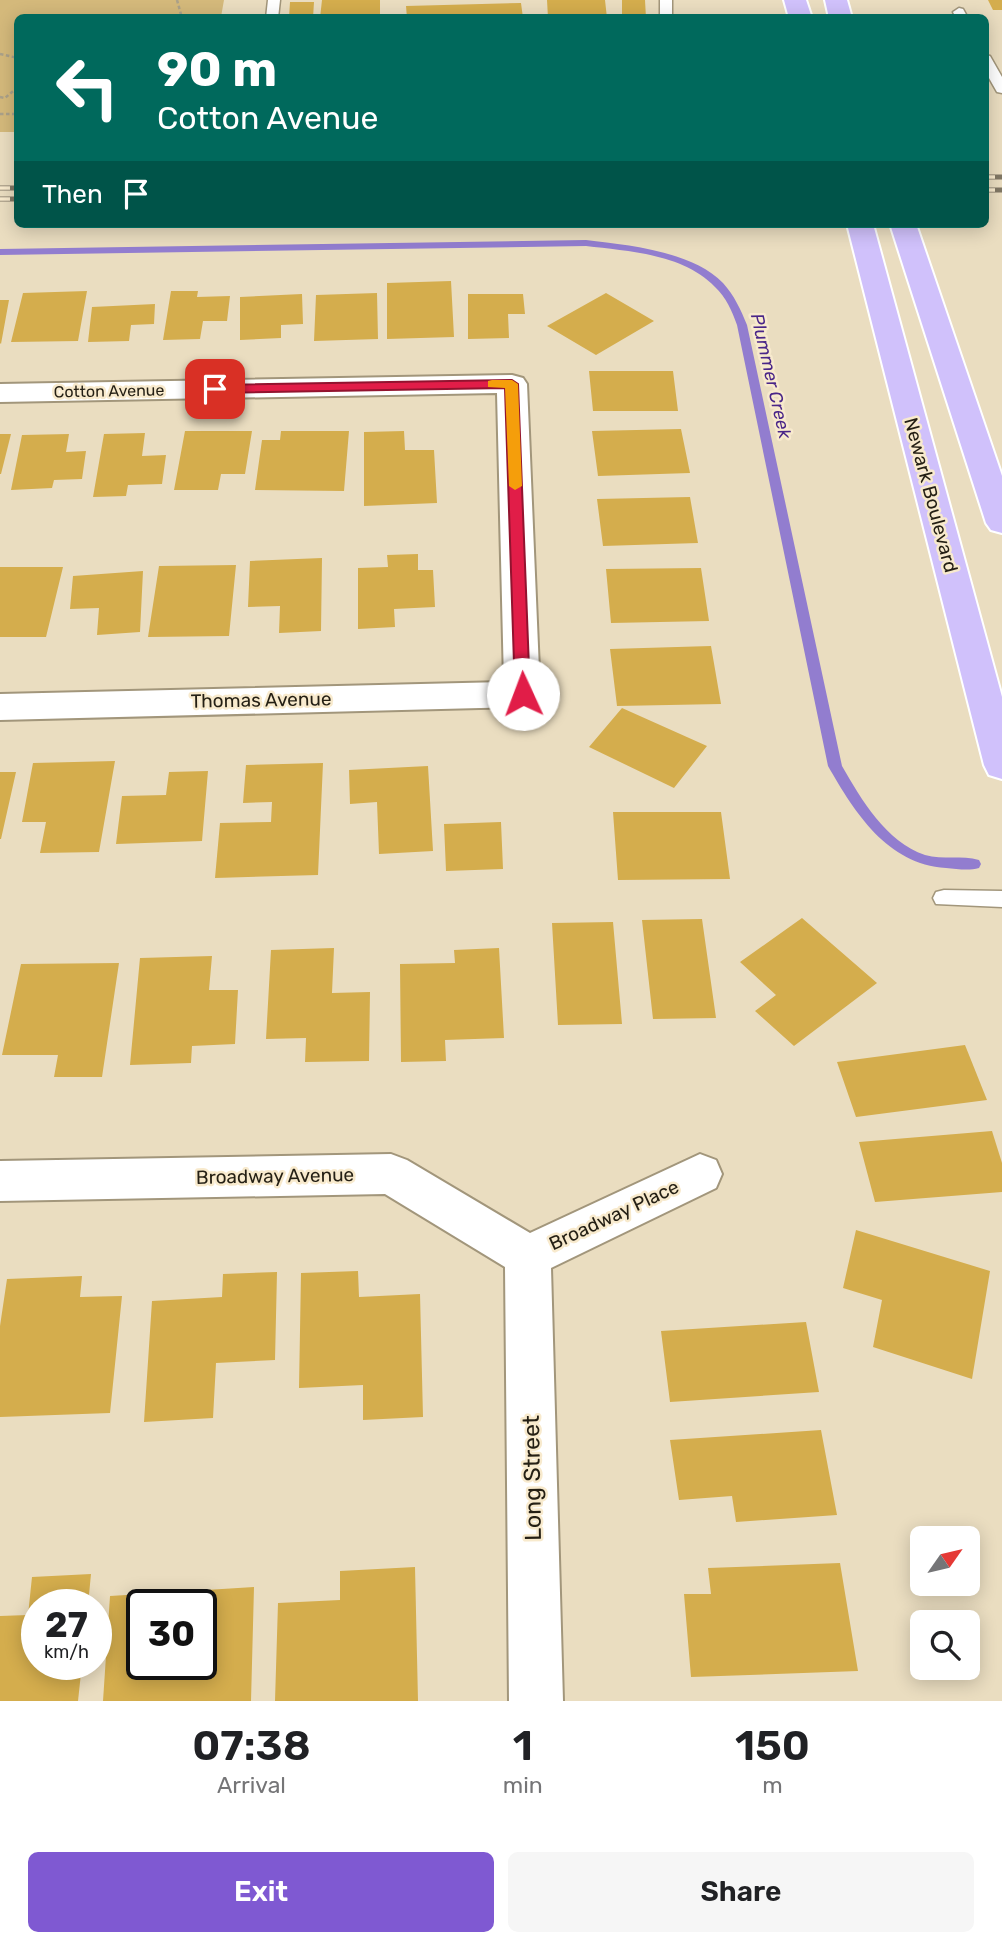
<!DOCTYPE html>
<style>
body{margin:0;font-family:Rubik,sans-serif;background:#f6f6f6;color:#202124;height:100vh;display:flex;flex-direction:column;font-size:26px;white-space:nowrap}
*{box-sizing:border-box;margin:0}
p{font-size:23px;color:#757577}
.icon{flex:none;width:38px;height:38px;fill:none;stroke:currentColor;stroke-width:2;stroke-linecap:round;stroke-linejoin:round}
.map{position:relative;height:1701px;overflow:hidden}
.drawer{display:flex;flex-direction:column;background:#fff;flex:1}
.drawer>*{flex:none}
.guide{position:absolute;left:14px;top:14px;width:975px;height:214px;border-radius:10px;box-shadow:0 4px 18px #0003;background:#00695c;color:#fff;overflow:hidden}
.needle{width:46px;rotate:56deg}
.tools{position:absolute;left:910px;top:1526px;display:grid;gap:14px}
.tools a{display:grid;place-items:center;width:70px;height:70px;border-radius:10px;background:#fff;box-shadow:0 4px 18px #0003;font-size:35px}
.speed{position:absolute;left:21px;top:1589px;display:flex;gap:14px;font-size:35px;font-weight:700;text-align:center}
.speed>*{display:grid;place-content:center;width:91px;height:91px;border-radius:50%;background:#fff;box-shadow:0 4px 18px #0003;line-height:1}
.speed small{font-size:18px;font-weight:400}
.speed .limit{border:4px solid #111;border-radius:10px;background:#fff;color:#111}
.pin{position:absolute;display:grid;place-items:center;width:60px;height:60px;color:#fff;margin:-30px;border-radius:14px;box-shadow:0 4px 10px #0006}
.me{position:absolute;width:77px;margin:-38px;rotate:358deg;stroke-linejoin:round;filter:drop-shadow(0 0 5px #0008)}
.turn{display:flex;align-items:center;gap:24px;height:147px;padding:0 28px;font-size:32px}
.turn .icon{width:91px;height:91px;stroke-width:2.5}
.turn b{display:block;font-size:49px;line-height:60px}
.then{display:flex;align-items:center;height:66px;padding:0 28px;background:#0003;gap:14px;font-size:26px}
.eta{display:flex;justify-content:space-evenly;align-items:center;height:119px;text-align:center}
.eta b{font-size:42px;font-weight:600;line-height:49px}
.cta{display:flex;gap:14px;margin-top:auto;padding:14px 28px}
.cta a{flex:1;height:80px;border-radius:10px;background:#7f59d2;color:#fff;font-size:28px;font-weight:600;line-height:80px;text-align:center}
.cta a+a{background:#f6f6f6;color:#202124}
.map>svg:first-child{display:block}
.green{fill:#d4b97b}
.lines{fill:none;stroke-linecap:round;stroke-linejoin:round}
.stream{fill:#927dcf;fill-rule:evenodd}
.building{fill:#d4ad4d;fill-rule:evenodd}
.lane-casing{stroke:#a2967b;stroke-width:3}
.street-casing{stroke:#a2967b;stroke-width:4}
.primary-casing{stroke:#fff;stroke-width:4}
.path{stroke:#aba189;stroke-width:2.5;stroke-dasharray:3.5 2.5;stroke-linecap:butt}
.lane{fill:#fff;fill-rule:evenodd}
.street{fill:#fff;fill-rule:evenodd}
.primary{fill:#d0c1fb;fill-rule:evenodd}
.rail-casing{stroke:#807764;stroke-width:5}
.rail{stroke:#f8eacd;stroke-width:3.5;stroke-dasharray:10;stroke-linecap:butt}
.route{fill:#e11d48;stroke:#92132f;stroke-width:2}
.slow{fill:#f59e0b}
.labels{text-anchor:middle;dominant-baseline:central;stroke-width:5;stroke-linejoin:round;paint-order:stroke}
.far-street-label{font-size:16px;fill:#241f14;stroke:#f8eacd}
.far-water-label{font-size:18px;font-style:italic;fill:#4a2688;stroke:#f8eacd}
.street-label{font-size:19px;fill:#241f14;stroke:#f8eacd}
.near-street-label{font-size:23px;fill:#241f14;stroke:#f8eacd}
</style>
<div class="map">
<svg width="1002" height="1701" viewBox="0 0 1002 1701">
<rect width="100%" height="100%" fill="#eaddc0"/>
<path class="green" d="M0,0H224L221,17L18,18L17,132H0Z"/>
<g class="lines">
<path class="stream" d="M586,240C628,245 692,251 723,283C734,295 741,310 747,325L842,766C861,799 886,842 925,855C943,860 962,855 979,860L981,864L979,868C969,871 957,869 946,868C887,864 855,813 828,766L737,325C732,311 726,297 715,287C684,254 628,251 586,246L0,255V249Z"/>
</g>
<path class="building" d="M322,0H380V18H320Z
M547,0H605L607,18H548Z
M622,0H645L646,18H622Z
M988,0H1002V10H993Z
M290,2H314L313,18H289Z
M521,3L523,18H407L406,6Z
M451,281L454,337L387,339V283Z
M87,291L78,341L11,342L23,293Z
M171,291H198L197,297L230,296L227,321H203L200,339L163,340Z
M377,293L378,339L314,341L316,295Z
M606,293L654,321L596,355L547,326Z
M302,294L303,324L281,325V338L240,340V297Z
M468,294H523L525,314H508L509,338L468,339Z
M0,300H9L1,344L0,343Z
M155,304L154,324L131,325L129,341L88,342L92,307Z
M589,371H673L678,411H593Z
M681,429L690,473L598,476L592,431Z
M185,431H252L245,474H221L218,490H174Z
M281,431H349L344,491L255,490L262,440H280Z
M404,431L405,450H434L437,503L364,506V432Z
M145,433L142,456L166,455L162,484L128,485L126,496L93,497L104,434Z
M0,434H11L1,474H0Z
M69,434L66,452L86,451L82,479L54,480L52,488L11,490L22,435Z
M690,497L698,543L603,546L597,499Z
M418,554V570H433L435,607L394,609L395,627L358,629V568L388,567L387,555Z
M322,558L321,631L279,633L280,606L248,607L250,561Z
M236,565L229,636L148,637L159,566Z
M0,567H63L46,637H0Z
M701,568L709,621L611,623L606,569Z
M143,571L140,632L97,635L99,608L70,609L73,576Z
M711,646L721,704L617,706L610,649Z
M622,708L707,746L674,788L589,747Z
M115,761L99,852L40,853L46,822H22L33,763Z
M323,763L318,875L215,878L220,823L271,822L272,802L243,803L246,765Z
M428,766L433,851L379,854L377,802L350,804L349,770Z
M208,771L202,841L116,844L122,796L166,795L169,772Z
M0,772H16L1,839H0Z
M613,812H721L730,879L618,880Z
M501,822L503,869L446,871L444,824Z
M802,918L877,983L794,1046L755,1011L776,995L740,962Z
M702,919L716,1018L653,1019L642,920Z
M613,922L622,1024L558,1025L552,923Z
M334,948L332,993L370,992L369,1061L305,1062L306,1038L266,1039L271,950Z
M499,948L504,1038L445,1040L446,1061L401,1062L400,964L455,963L454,950Z
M212,956L209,990H238L235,1044L192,1046L191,1063L130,1065L140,958Z
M119,963L102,1077H54L58,1055H2L21,964Z
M965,1045L987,1100L856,1117L837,1062Z
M992,1131L1002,1163V1192L875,1202L859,1142Z
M856,1230L990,1271L972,1379L873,1347L882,1300L843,1288Z
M358,1271L359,1297L420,1294L423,1417L363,1420V1385L299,1388L301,1273Z
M277,1272L275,1360L216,1363L213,1418L144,1422L152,1301L222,1297L223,1274Z
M82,1276L80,1297L122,1296L110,1413L0,1417V1326L7,1279Z
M806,1322L819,1392L670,1402L661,1331Z
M821,1430L837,1515L736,1522L732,1496L679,1500L670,1440Z
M840,1563L858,1671L691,1677L684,1594H711L708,1568Z
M415,1567L418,1701H275L278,1603L340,1600V1571Z
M91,1574L88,1605H37V1664H82L78,1701H0V1616L28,1615L32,1577Z
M254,1587L251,1701H103L110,1596ZM142,1605H201V1664H142Z"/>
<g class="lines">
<defs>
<path id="lane" d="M268,0H280L278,18H266Z
M660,0H672V18H660Z
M959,8L963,9L968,18H956L953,12Z
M985,55L990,56L1002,77V93L997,92L985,71Z
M944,890L1002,891V907L936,904L933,898L936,892Z"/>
<path id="street" d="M512,375L523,378L527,384L540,694L535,703L522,707L0,720V694L504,682L497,393L0,402V384Z
M391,1154L407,1160L530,1233L700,1154L716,1160L722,1174L716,1188L551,1268L563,1701H509L505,1267L385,1194L0,1201V1161Z"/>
<path id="primary" d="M784,0H806L812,18H789Z
M825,0H847L852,18H829Z
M847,224H873L1002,697V779L989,775L984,765Z
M890,224H916L1002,476V533L991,530L986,523Z"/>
</defs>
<use href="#lane" class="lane-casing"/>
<use href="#street" class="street-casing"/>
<use href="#primary" class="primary-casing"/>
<path class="path" d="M177,0L182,18
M0,54L18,58
M0,97L5,98L18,87
M0,114H18"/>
<use href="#lane" class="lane"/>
<use href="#street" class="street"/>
<use href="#primary" class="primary"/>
<defs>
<path id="rail" d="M985,177H1002
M0,188H18
M985,190H1002
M0,199H18"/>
</defs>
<use href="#rail" class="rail-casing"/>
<use href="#rail" class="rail"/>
</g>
<path class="route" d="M512,380L518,384L530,694L523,699L515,694L505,388L215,393L209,389L215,385Z"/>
<path class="slow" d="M492,380H512L518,384L522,486L515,490L509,486L505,388L488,387V381Z"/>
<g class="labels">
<g class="far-street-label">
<text transform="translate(109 391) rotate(-1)">Cotton Avenue</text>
</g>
<g class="far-water-label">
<text transform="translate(771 376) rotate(77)">Plummer Creek</text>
</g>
<g class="street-label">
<text transform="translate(931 495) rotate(75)">Newark Boulevard</text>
<text transform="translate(261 700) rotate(-1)">Thomas Avenue</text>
<text transform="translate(275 1176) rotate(-1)">Broadway Avenue</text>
<text transform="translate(614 1215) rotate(-25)">Broadway Place</text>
</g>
<g class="near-street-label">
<text transform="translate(532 1478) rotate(-91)">Long Street</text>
</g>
</g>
</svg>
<div class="tools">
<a><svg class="needle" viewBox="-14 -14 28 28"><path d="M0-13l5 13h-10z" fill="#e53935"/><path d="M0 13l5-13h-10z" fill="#757577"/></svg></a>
<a><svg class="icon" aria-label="search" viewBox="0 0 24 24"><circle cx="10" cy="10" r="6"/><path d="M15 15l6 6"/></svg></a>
</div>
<div class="speed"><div>27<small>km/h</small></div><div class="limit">30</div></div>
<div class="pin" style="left:215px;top:389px;background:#d93025"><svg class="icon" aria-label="arrive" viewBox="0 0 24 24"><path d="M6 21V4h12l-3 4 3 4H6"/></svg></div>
<svg class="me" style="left:523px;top:694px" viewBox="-20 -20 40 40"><circle r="19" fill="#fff"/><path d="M0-13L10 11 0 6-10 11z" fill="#e11d48"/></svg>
<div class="guide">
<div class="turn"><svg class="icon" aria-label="left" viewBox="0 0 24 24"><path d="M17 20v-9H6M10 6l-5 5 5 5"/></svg><div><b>90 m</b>Cotton Avenue</div></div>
<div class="then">Then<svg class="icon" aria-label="arrive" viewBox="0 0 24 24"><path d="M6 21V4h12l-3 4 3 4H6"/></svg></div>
</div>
</div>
<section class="drawer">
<div class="eta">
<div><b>07:38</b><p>Arrival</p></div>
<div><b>1</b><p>min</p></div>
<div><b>150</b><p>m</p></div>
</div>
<div class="cta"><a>Exit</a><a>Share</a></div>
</section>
